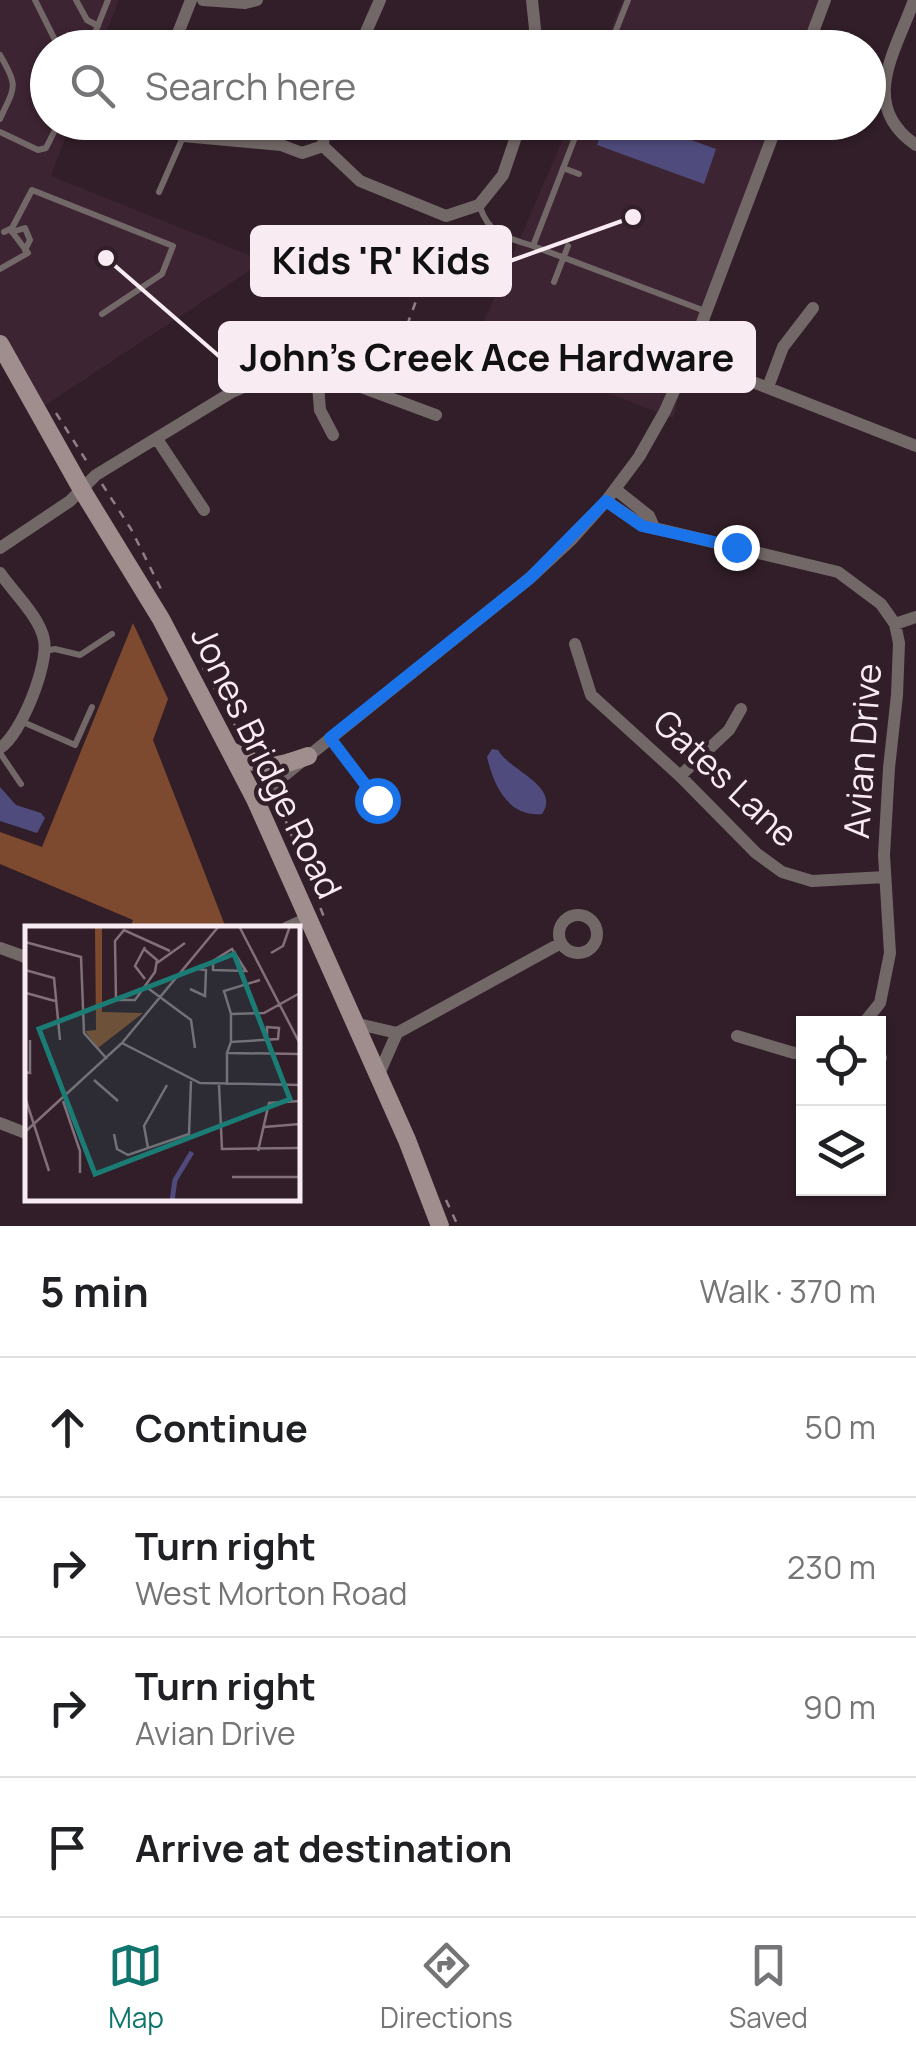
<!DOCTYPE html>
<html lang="en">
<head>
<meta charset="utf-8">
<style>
	:root { --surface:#fff; --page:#f2f2f2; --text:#202124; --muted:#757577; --line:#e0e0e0; --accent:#0f766e }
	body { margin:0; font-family:Manrope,sans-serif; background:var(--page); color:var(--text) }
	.controls { position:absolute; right:30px; bottom:30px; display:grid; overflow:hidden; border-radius:0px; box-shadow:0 2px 8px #0004 }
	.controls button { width:90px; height:90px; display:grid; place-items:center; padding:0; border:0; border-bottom:2px solid var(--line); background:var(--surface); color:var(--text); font:50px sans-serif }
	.stop { position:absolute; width:30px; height:30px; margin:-22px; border:8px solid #1a73e8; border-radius:50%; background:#fff }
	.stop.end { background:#1a73e8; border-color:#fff; box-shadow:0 2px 10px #0008 }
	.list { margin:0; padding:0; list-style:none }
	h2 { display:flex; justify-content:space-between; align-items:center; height:130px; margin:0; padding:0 40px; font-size:42px }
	h2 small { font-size:32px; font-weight:400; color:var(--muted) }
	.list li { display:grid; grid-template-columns:65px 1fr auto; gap:30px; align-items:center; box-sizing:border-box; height:140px; padding:0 40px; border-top:2px solid var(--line) }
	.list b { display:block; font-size:38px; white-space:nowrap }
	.list p { margin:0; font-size:32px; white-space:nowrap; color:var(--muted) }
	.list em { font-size:32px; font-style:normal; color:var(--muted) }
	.icon { flex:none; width:55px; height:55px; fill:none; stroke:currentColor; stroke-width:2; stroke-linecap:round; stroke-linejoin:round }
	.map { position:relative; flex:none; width:916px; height:1226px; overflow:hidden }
	.search { position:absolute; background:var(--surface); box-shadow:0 2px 8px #0004; left:30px; right:30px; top:30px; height:110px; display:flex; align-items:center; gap:25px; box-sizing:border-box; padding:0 35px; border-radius:55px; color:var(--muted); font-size:38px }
	.sheet { height:690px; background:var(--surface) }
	nav { display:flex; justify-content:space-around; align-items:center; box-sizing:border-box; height:140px; border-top:2px solid var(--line); background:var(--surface); font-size:28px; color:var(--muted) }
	nav a { display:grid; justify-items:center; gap:5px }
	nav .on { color:var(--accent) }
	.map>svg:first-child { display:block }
</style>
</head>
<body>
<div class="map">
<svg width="916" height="1226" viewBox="0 0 916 1226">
	<rect width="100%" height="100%" fill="#311e28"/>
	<path fill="#3d2432" d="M0,0H119L100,47L48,48V122L71,123L51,176L264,261L32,414L0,361Z
		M623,0H820L802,47L602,48Z
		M570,123H774L689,362L673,418L475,342Z"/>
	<path fill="#7d4a2f" d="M133,623L168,699L153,740L226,928H130L133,920L0,864V832L42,847Z"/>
	<path fill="#4f4c7d" d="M644,123L716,149L704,184L597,145L605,123Z
		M492,749L498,750C511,772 561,786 542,814C508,817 494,786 487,757Z
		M0,787L16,805L41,813L45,818L37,833L0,821Z"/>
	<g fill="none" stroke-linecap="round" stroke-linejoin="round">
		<path stroke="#8f7e87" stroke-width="2.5" stroke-dasharray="8 8" stroke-linecap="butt" d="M396,355L416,301L409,294V285L401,280L403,271C382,244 413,238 425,222
			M56,413L89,465
			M102,484L131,529L164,595
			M203,668L243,740
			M279,804L326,922
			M446,1200L458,1226"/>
		<path stroke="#736868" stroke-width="6" d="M35,0L59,48
			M76,0L87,20L98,26
			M89,48L108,0
			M609,48L628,0
			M0,55C19,87 15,86 0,119
			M683,122L698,129
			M0,132L38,150L46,148L59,122
			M281,145L288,122
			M563,168L579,174
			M159,192L183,137
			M480,207C490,236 506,237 533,246L581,122
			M11,230L32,190L173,246L162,274L102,314
			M12,232L25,228L30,240L25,250
			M533,246L705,311
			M0,269L28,253L10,229L4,232
			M554,282L568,246
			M45,651L55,649L80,655L112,634
			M23,722L75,745L92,707
			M331,739L377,800
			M0,753L21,784"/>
		<path stroke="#736868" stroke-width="12" d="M203,0L245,3L257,0
			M532,0L537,48
			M914,0C895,53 858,105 916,145
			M180,48L175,41L191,0
			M359,48L380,0
			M807,48L825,0
			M188,122L183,136L281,145L302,153L323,146
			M325,122L323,146L360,181L446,216L479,205L503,175L521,122
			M689,357L916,446
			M317,373L320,410L333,435
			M768,387L783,347L813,308
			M157,439L204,510
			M615,489L649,516L653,525
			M606,501L642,525L838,572L881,604L895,624L899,643L897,695L889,768L884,855L890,953L880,1003L863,1024
			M0,548L70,501L96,475L232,392L274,374L305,372L334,377L436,415
			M0,573C13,592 40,617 44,640C49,664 21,735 0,748
			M895,624L916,617
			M575,644L591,695L680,776L756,853L782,872L812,881L885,877
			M680,776L729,730L741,709
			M255,799L530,578L572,539L606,501L639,457L665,411L689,357L778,122
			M559 934a19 19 0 1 1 38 0a19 19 0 1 1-38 0Z
			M286,928L308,918
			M0,948L28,958
			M354,1023L397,1033L378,1076
			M397,1033L561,943
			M737,1036L794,1053L804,1052
			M878,1055L881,1058
			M0,1123L28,1134"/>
		<path stroke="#a08e8e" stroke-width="18" d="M0,344L82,490L161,619L255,799L407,1140L440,1226
			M230,750C265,770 271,769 308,756"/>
	</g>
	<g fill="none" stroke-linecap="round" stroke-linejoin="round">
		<path stroke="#1a73e8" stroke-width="12" d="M377,800L330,738L530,578L606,501L642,526L736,547"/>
	</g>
	<g text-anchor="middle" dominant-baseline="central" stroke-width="9" stroke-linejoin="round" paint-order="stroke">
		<g font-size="35" fill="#f9ebf2" stroke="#311e28">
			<text transform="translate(862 751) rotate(-86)">Avian Drive</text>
			<text transform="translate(267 762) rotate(64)">Jones Bridge Road</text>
			<text transform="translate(726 778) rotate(43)">Gates Lane</text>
		</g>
	</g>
	<g transform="translate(25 926)">
		<rect width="275" height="275" fill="#311e28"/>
		<path d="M77,0V86L118,87L73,122L60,105L71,104L70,1Z" fill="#7d4a2f"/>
		<path fill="none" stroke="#4f4c7d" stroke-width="5" d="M147,275L150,254L167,226"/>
		<path fill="none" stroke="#817079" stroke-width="2.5" d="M214,0L275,118M0,16L56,31L59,107L82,133M119,23L132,34L130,46L110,74H91L90,15L99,4L145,25M207,23L221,45L188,44V35ZM246,27L258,20L265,0M132,37L160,17M0,44L29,52L35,114M120,53L110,40L120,21M221,58L232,88M120,60L166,94L170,122M165,63L180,70L181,44L173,43M1,67L30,75M206,88L199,65L235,54M242,112V101L254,102L253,113L206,116V88L239,87L275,67M206,116L202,127L275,128M97,117L175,157L275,159M202,127V159M0,146L5,147V114M69,154L93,175M194,159L197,223L275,222M0,171L24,245M38,175L55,225V247M239,201L275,198M0,206L97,117L194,0M89,208L92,223L103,229L164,208L166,155M123,222L119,200L142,159M233,225L244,177L275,175M207,251H275"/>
		<path fill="#1b7c75" fill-opacity="0.15" stroke="#1b7c75" stroke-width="5" d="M209,28L265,173L70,248L14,103Z"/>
		<rect width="275" height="275" fill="none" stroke="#f9ebf2" stroke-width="5"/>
	</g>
	<path fill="none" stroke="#f9ebf2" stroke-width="4" d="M633 217L510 261M106 258L220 357"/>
	<g fill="#f9ebf2" stroke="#311e28" stroke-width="4">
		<circle cx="633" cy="217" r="10"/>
		<circle cx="106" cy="258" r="10"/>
	</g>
	<g fill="#f9ebf2" stroke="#f9ebf2" stroke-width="4">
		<rect x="252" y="227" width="258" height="68" rx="10"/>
		<rect x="220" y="323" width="534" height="68" rx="10"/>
	</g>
	<g font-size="38" text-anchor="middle" font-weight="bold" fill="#111">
		<text x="381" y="274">Kids 'R' Kids</text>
		<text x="487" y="371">John's Creek Ace Hardware</text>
	</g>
</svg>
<div class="controls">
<button><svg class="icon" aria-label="locate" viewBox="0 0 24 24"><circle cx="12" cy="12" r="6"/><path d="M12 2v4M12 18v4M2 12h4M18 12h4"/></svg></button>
<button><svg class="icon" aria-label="layers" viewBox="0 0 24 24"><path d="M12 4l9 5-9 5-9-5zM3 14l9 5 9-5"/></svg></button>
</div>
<div class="stop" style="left:377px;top:800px"></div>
<div class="stop end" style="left:736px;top:547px"></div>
<div class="search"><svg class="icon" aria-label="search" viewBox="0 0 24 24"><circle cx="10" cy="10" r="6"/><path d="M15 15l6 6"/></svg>Search here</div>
</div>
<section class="sheet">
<h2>5 min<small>Walk · 370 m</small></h2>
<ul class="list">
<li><svg class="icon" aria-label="ahead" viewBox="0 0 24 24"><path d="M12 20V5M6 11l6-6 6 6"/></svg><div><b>Continue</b></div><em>50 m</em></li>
<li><svg class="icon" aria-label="right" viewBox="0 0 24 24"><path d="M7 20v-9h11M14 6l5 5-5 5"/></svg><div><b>Turn right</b><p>West Morton Road</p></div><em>230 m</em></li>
<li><svg class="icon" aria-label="right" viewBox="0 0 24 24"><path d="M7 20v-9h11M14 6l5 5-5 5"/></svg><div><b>Turn right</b><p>Avian Drive</p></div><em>90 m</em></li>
<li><svg class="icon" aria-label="arrive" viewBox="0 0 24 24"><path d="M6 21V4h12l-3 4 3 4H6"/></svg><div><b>Arrive at destination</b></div></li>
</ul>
</section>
<nav>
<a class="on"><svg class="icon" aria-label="map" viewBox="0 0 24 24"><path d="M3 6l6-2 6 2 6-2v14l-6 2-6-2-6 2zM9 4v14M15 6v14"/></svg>Map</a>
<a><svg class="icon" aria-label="directions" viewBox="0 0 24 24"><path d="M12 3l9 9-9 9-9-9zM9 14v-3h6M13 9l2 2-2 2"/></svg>Directions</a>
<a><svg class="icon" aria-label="saved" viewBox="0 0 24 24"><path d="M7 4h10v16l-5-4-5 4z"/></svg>Saved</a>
</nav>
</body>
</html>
